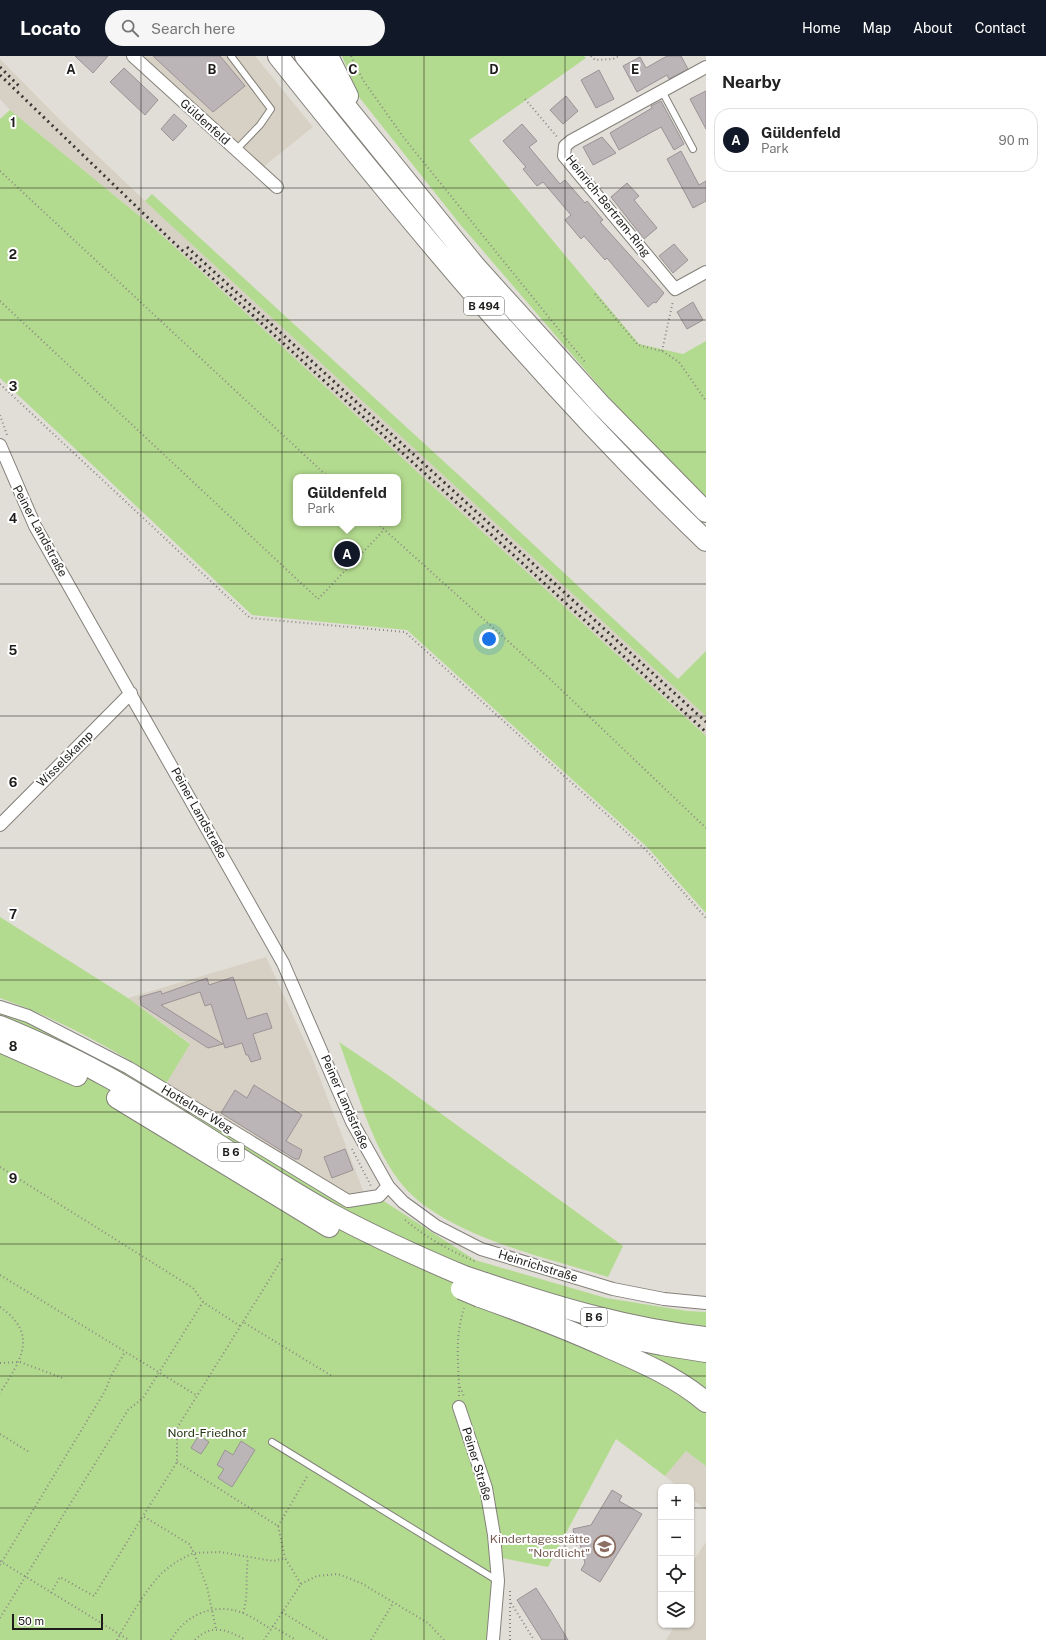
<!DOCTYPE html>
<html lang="en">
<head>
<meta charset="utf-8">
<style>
	:root { --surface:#fff; --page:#f6f6f6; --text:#222; --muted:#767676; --line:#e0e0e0; --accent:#111827 }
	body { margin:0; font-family:"Public Sans",sans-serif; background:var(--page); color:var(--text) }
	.controls { position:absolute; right:12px; bottom:12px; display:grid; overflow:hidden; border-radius:8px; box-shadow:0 1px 3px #0004 }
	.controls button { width:36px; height:36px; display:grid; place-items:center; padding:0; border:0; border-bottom:1px solid var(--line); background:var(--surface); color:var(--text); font:20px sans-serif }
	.scale { position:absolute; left:12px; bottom:10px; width:91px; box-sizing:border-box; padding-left:4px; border:2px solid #1e1d1b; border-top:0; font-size:11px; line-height:14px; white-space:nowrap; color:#1e1d1b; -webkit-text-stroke:3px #fff; paint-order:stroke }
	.you { position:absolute; left:489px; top:583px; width:14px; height:14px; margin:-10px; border:3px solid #fff; border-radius:50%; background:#1a73e8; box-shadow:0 0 0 6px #1a73e833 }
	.badge { display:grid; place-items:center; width:26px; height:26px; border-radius:50%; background:var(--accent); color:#fff; font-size:13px; font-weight:700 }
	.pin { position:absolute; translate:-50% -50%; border:2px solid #fff; box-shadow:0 1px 4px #0006 }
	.popup { position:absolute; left:293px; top:418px; width:108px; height:52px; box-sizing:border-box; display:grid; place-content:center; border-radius:8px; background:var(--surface); filter:drop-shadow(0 1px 3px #0005); font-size:13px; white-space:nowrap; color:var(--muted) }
	.popup b { font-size:15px; color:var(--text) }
	.popup::after { content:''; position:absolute; left:50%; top:100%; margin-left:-8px; border:8px solid transparent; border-top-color:var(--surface) }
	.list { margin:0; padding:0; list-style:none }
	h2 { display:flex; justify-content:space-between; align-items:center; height:52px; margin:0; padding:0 16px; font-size:17px }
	h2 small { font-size:13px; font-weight:400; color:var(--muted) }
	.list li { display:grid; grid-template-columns:26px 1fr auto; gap:12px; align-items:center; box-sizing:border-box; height:64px; margin:0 8px 8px; padding:0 8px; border:1px solid var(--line); border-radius:16px }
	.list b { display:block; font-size:15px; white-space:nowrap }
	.list p { margin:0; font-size:13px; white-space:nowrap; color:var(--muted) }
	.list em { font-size:13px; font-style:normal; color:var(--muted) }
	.icon { flex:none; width:22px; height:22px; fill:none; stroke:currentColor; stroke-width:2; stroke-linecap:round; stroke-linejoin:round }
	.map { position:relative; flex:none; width:706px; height:1584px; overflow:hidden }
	header { display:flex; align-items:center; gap:24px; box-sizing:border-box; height:56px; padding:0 20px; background:var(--accent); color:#fff }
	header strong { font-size:19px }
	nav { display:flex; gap:22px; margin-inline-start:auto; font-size:14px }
	.search { width:280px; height:36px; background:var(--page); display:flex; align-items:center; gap:10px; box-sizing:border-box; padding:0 14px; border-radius:22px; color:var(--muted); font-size:15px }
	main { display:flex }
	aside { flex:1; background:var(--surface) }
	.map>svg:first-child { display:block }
</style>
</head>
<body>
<header>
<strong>Locato</strong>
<div class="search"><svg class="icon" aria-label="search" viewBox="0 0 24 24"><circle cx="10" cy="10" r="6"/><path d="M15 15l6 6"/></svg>Search here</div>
<nav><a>Home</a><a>Map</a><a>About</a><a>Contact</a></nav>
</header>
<main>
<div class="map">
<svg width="706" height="1584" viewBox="0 0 706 1584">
	<rect width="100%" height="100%" fill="#e1ded7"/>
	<path fill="#d7d0c4" d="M140,0H255L313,71L263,111Z
		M0,3L64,68L163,162L706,659V680L440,437L153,171L10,54L0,43Z
		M266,901L311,999L364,1137L351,1140L336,1133L166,1028L190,987L128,942Z
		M686,1395L706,1410V1454L691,1442V1431H678L665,1420Z
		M706,1486V1584H666L675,1569H691V1508Z"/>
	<path fill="#b3db8f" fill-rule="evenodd" d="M342,0H584L586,2L469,84L639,288L683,298L706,285V445L642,380L459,167L359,41Z
		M10,54L153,171L440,437L706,680V857L648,792L407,574L252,559L0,322V63ZM296,421H398V467H296Z
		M152,138L475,434L678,623L706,595V660L163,162L145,145Z
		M0,861L128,942L190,988L166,1028C118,995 55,961 0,942Z
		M0,954L128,1014L348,1149L379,1142L475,1204L606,1242L687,1255L706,1256V1410L686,1395L665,1420L616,1383L548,1511L492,1500L495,1525L490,1584H0Z
		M339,986L388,1019L623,1190L608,1221C545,1201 436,1178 397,1122C370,1085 355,1028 339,986Z"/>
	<path fill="#bcb5b8" stroke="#9a9396" d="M75,0H108L93,17Z
		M153,0H220L245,30L213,56Z
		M667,0H681L688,13L669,23L667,19L637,36L623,10L640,1L646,12Z
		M124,12L158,44L145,59L110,26Z
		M599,14L614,43L596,52L581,24Z
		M706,35V73L690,43Z
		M566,40L578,55L563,68L550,54Z
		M661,45L684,88L674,94L661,71L619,94L610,77L652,52L651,50Z
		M174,58L187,70L173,85L161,73Z
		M522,68L537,85L529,91L560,128L565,124L585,147L587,145L603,164L600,166L664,237L656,247L654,246L648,251L607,202L605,204L584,180L581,183L565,164L571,159L543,126L537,130L523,113L526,111L503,85Z
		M602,81L616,97L593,109L583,91Z
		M681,95L699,129L706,125V145L693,152L667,103Z
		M627,127L639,140L634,144L657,172L644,183L611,141Z
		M674,188L688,204L673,217L659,200Z
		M693,246L703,264L687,273L677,256Z
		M233,921L247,963L267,957L272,972L253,978L261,1003L251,1006L248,999H246L242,987L225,992L211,948L205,950L200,936L161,949L223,988L208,992L141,949L140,941L161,935L162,938L207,922L209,929Z
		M254,1029L302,1059L286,1085L302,1094L299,1103H295L221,1057L235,1034L247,1042Z
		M345,1093L353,1114L332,1122L324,1101Z
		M199,1379L209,1386L201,1398L191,1392Z
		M241,1385L255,1394L232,1431L218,1422L224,1413L217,1409L225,1394L233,1399Z
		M612,1434L622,1440L619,1445L642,1458L600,1526L581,1514L585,1507L580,1488L576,1489L573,1473L591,1469Z
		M536,1532L552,1557L568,1584H542L517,1544Z"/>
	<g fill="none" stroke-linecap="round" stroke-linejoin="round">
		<defs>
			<path id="service" d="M231,0L271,53L260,69L236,94
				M662,35L693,93
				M272,1386L498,1525"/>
			<path id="minor" d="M133,0L277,131
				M706,11L571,85L565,90L564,100L675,233L706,216
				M0,389L35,470L283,907L352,1066L388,1130L403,1146L436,1170L481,1193L613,1233L664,1243L706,1247
				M0,769L131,637
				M0,951L28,960L129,1012L348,1145L379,1140L388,1130
				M459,1351L486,1432L494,1479L498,1525L493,1584"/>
			<path id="trunk" d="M278,0C413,170 550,335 706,485
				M305,0L476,211L600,348L706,456
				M328,0L348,40
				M0,970C39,986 78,1004 115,1025C189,1067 258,1117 332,1158C375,1181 419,1201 464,1220
				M0,986L77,1020
				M117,1042L329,1171
				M485,1227C557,1251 630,1273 706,1281
				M480,1241C522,1256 562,1271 602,1289C639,1305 675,1320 706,1346
				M596,1276L662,1289L706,1296"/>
		</defs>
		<use href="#service" stroke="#84817b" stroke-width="8"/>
		<use href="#minor" stroke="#84817b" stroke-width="14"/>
		<use href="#trunk" stroke="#84817b" stroke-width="22"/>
		<path stroke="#8a8883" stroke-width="2" stroke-dasharray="1 3" stroke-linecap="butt" d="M351,0L363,24L404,82L585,306
			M591,0L595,4L613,3L619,0
			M525,43L558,82
			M0,115L328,421
			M595,238L638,289L662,295L679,306L706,345
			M0,245L318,543L384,474
			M662,295L673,245
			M0,328L250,562L405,576L646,794L706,862
			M0,359L7,379
			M377,467L550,623L706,772
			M352,1093L371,1130
			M0,1111L193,1232L203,1246L240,1270
			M405,1164C427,1182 450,1195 477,1206
			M282,1203L243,1266L332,1320
			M0,1219L196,1339
			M0,1251C40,1279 20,1305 0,1337
			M243,1266L177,1372V1406L143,1460L189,1488L194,1497L220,1496L273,1505L285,1502L301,1528L264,1584
			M0,1307L20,1306L65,1323
			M460,1331L464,1340
			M459,1340C459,1306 454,1285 464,1252
			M0,1378L29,1396
			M177,1406L278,1470L285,1502
			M278,1470L308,1419
			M0,1505L129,1584
			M0,1509L105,1335L112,1318L125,1296
			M301,1528L317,1520L338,1518L361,1527L428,1567L444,1584
			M51,1537L60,1521L94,1540L143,1460
			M511,1547L534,1584
			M282,1556L327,1584
			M243,1557C249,1539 245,1521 248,1502
			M0,1562L128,1354L143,1342L203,1246
			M272,1570L296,1584
			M117,1584C128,1564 146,1533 162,1517C172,1508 182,1502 194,1497L207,1531L216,1573
			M171,1584C186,1558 214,1546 243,1557C253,1561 262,1568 271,1573
			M195,1584C212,1567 227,1574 246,1584
			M371,1584L393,1547
			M510,1584V1534"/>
		<use href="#service" stroke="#fff" stroke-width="6"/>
		<use href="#minor" stroke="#fff" stroke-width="12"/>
		<use href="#trunk" stroke="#fff" stroke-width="20"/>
		<path stroke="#383734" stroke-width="3" stroke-dasharray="2 4" stroke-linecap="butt" d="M0,11L19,30
			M0,19L171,184L706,676
			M187,191L706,666"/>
		<defs>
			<path id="trunk-bridge" d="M464,1220L485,1227
				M461,1233L480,1241"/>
		</defs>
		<use href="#trunk-bridge" stroke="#84817b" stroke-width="22" stroke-linecap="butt"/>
		<use href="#trunk-bridge" stroke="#fff" stroke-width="20"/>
	</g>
	<path fill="none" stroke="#1e1d1b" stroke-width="1" stroke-opacity="0.55" d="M141,0V1584M282,0V1584M424,0V1584M565,0V1584M0,132H706M0,264H706M0,396H706M0,528H706M0,660H706M0,792H706M0,924H706M0,1056H706M0,1188H706M0,1320H706M0,1452H661M691,1452H706"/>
	<defs>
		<symbol id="school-ring" viewBox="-11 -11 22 22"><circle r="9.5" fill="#fff" stroke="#8d6e63" stroke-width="1.5"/><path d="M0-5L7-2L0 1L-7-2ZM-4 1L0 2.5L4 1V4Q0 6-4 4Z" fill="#8d6e63"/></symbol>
	</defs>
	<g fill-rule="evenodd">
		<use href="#school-ring" x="592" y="1478" width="25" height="25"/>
	</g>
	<g text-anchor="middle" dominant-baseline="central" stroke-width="4" stroke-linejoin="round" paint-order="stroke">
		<g fill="#fff" stroke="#62615f" stroke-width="1">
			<rect x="464" y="241" width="40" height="18" rx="3"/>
			<rect x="218" y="1087" width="26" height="18" rx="3"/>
			<rect x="581" y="1252" width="26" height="18" rx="3"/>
		</g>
		<g font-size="11" font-weight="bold" fill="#1e1d1b">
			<text x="484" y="250">B 494</text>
			<text x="231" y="1096">B 6</text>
			<text x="594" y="1261">B 6</text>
		</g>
		<g font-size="12" fill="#1e1d1b" stroke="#fff">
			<text transform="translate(205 66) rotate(42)">Güldenfeld</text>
			<text transform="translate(608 150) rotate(51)">Heinrich-Bertram-Ring</text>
			<text transform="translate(40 475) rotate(62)">Peiner Landstraße</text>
			<text transform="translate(65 703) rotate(-45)">Wisselskamp</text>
			<text transform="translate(199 757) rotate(61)">Peiner Landstraße</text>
			<text transform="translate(345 1046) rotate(66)">Peiner Landstraße</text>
			<text transform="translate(197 1053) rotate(31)">Hottelner Weg</text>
			<text transform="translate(538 1210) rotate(17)">Heinrichstraße</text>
			<text transform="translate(477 1408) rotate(73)">Peiner Straße</text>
		</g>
		<g font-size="12" fill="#263813" stroke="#fff">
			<text x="207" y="1377">Nord-Friedhof</text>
		</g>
		<g font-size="12" fill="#785e54" stroke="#fff" text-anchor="end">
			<text x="590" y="1483">Kindertagesstätte<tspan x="590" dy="14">"Nordlicht"</tspan></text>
		</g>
	</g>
	<g font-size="13" text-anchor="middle" font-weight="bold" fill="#1e1d1b" stroke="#fff" stroke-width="4" stroke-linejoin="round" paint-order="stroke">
		<text x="71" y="18">A</text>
		<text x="212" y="18">B</text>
		<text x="353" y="18">C</text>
		<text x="494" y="18">D</text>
		<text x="635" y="18">E</text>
		<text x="13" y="71">1</text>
		<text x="13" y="203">2</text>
		<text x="13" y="335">3</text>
		<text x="13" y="467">4</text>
		<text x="13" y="599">5</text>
		<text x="13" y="731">6</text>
		<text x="13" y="863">7</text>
		<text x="13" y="995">8</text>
		<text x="13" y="1127">9</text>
	</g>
</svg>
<div class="controls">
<button>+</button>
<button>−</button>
<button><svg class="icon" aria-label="locate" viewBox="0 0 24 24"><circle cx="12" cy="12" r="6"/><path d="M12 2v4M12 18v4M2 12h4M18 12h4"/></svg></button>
<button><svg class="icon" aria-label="layers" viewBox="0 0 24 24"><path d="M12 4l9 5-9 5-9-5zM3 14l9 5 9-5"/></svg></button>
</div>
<div class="scale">50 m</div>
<div class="you"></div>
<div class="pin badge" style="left:347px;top:498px">A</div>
<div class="popup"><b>Güldenfeld</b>Park</div>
</div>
<aside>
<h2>Nearby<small></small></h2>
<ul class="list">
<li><span class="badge">A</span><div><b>Güldenfeld</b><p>Park</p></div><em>90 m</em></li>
</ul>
</aside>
</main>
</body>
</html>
